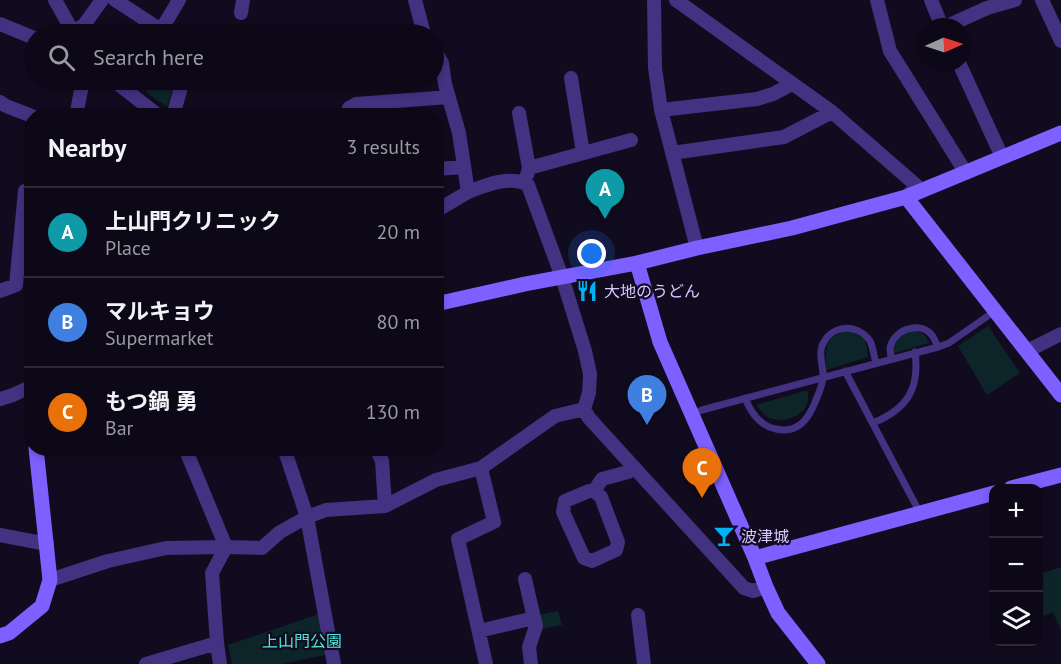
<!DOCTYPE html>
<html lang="en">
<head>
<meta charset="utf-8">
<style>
	:root { --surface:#0d0817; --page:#1b1624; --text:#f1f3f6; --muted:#9a9aa1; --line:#2d2936; --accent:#0b8043 }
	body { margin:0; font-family:"PT Sans","Noto Sans JP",sans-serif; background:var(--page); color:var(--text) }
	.controls { position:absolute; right:18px; bottom:18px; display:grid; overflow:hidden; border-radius:12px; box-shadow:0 3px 9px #0003 }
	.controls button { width:54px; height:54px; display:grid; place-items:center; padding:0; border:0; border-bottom:2px solid var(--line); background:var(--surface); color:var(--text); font:30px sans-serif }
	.compass { position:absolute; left:917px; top:18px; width:54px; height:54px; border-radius:50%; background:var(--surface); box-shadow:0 3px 9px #0003; rotate:87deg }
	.you { position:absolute; left:592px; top:254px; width:21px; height:21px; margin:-15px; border:4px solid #fff; border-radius:50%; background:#1a73e8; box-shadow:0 0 0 9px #1a73e833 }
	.badge { display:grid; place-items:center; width:39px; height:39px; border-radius:50%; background:var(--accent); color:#fff; font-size:20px; font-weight:700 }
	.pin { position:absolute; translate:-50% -50px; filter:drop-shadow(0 2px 3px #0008) }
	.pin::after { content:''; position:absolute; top:32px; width:21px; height:18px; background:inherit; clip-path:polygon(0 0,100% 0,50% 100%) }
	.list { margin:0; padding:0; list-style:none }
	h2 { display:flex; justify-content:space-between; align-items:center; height:78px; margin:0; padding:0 24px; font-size:26px }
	h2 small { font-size:20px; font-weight:400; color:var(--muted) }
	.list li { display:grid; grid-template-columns:39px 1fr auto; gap:18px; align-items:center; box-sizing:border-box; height:90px; padding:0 24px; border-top:2px solid var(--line) }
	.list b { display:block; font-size:22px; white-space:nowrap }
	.list p { margin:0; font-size:20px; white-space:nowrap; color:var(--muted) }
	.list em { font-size:20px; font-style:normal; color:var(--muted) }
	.icon { flex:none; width:33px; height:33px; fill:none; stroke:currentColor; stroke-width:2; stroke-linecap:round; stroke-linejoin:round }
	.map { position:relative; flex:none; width:1061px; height:664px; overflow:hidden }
	.search { position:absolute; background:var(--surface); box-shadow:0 3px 9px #0003; left:24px; top:24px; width:420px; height:66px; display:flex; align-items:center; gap:15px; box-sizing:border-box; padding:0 21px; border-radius:33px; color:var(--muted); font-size:22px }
	.panel { position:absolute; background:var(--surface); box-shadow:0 3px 9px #0003; left:24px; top:108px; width:420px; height:348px; border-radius:24px }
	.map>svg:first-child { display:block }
</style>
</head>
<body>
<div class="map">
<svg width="1061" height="664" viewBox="0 0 1061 664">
	<rect width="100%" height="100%" fill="#110b1f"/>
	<path fill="#0d2529" d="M151,80H175L167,107L146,92Z
		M988,326L1020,373L987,395L958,346Z
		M914,328L926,336L929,343L891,354C895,341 902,334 914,328Z
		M851,331C866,336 867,343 868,357L826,370C825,346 825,335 851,331Z
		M807,390C808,394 809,400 807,404C802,418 782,423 769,418C764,416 760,409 756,405Z
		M1061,567V630L1053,612L1038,618L1039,574Z
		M558,611L562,625L530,631L528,617Z
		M319,614L325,655L283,664H232L228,645Z"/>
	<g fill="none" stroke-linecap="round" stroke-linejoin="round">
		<path stroke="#423281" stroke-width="7" d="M891,358C891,355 890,352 890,349C892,331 918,320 931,334C934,337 936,343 938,347
			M845,371L920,513
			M745,398C751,413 760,426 776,429C799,434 809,418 816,400C819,393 822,385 823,378C824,367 818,356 822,346C830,325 857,322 870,341C873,347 874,356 876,363
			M691,414L702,410L938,347L949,343L995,311
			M873,423C907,409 920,389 915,352"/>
		<path stroke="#423281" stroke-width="14" d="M55,0L73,32V34
			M115,0L161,30L179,0
			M415,0L424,34
			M654,0L655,68L661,110L697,248
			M676,0L832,112L917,186L906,197
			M877,0L890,51L966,173
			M931,0L942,27
			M1042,0L1061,41
			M241,13L243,0
			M0,24L34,38
			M945,27L987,8L1015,0
			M73,32L84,25L102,0
			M434,50L442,63L445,84L459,133L468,192C486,185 510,175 528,185L562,277L585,351L590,374L589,393L584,409
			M959,63L1002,157
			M571,78L583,153
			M113,80L159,116
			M0,102L6,106L32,116
			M661,110L757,99L773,94L792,84
			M519,113L529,168L527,175
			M76,116L83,80
			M173,116L183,80
			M351,116L349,108L356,104L449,97
			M672,153L784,137L832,112
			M529,168L631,140
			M436,169L464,167
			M436,211L468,192
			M0,291L16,285L25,191L32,189
			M1027,351L1061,334
			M0,399L13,395L32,386
			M584,409L589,418L744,588L753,591L766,587
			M185,448L226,547L262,548L280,532L307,517L334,664
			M284,448L307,517L326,510L385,506
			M376,448L382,461L385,506L436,480L481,468L494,522L458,539L486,664
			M481,468L555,416L584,409
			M594,491H589L565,501L563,512L584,558L592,561L616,550L618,542L601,497L594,491L602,479L628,472L634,467
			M0,535L47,544
			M525,579L534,618
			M50,580L108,561L166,548L226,547L212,573L217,643L220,664
			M638,615L644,664
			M479,631L534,618L536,626L529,647L531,664
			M146,664L217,643"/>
		<path stroke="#7e5fff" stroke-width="15" d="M906,197L1061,395
			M637,263L660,342L755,558L766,587L778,613L818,664
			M436,304L525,284L637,263L697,248L792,228L906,197L1061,133
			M32,398V407
			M1011,488L1061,475
			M755,558L994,493
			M0,636L9,633L42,606L50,580L36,448"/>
	</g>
	<defs>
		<symbol id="restaurant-bare" viewBox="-9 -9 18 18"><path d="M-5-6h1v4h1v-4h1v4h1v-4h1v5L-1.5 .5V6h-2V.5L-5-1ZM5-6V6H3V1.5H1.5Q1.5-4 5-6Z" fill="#00b2f3" stroke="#110b1f" stroke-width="2.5" paint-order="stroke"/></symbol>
		<symbol id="bar-bare" viewBox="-9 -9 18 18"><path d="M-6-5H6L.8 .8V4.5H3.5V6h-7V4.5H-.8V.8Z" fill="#00b2f3" stroke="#110b1f" stroke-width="2.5" paint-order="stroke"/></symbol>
	</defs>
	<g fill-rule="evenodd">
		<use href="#restaurant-bare" x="572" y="276" width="30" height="30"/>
		<use href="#bar-bare" x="709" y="521" width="30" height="30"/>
	</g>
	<g text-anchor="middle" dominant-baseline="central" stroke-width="4.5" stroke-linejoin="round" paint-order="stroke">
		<g font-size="16" fill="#d8c8ff" stroke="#110b1f" text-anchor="start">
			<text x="604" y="291">大地のうどん</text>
			<text x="741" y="536">波津城</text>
		</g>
		<g font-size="16" fill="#4ce7da" stroke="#110b1f">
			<text x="302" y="641">上山門公園</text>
		</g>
	</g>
</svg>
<div class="controls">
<button>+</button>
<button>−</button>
<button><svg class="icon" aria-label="layers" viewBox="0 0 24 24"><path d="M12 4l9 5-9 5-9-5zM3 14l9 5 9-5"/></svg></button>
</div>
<svg class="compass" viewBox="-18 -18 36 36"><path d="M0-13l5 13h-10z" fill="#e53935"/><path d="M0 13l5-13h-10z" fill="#9a9aa1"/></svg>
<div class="you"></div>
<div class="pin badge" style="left:605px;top:219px;background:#0f9aa8">A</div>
<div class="pin badge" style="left:647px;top:425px;background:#3f7fe0">B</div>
<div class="pin badge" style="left:702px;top:498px;background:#e8710a">C</div>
<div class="search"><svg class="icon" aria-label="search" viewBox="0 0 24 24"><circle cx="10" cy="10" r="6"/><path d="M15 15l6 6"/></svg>Search here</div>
<section class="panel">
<h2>Nearby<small>3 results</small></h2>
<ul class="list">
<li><span class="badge" style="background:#0f9aa8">A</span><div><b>上山門クリニック</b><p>Place</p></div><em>20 m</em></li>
<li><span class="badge" style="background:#3f7fe0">B</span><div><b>マルキョウ</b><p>Supermarket</p></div><em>80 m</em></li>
<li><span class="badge" style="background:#e8710a">C</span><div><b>もつ鍋 勇</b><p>Bar</p></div><em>130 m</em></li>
</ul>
</section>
</div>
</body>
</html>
